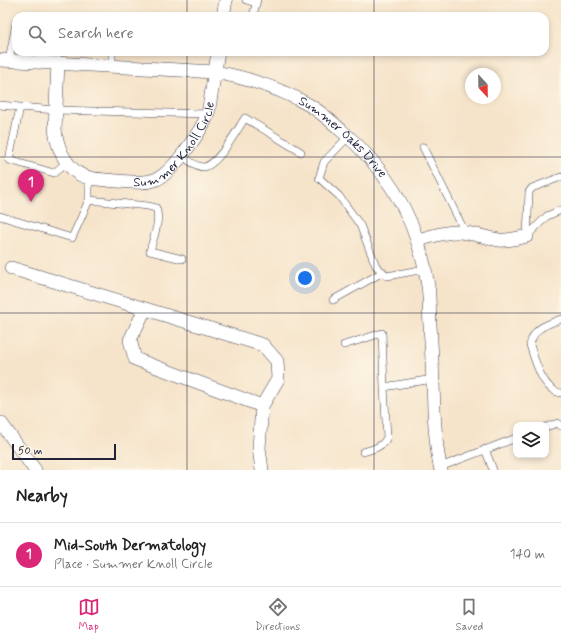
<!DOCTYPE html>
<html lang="en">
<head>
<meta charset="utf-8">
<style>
	:root { --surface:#fff; --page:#f2f2f2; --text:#222; --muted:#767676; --line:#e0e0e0; --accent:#db2777 }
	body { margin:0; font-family:Mynerve,sans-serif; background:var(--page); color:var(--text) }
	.controls { position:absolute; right:12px; bottom:12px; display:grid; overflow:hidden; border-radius:8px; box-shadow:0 2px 6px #0003 }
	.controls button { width:36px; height:36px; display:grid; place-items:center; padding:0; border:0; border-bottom:1px solid var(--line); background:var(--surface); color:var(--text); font:20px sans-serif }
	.compass { position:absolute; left:465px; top:68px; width:36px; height:36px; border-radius:50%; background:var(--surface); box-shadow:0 2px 6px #0003; rotate:158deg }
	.scale { position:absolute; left:12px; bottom:10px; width:104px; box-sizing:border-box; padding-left:4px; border:2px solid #22223b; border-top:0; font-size:11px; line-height:14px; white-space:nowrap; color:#22223b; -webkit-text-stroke:3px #fcf5e5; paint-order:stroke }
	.you { position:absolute; left:305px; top:278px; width:14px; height:14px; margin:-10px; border:3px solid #fff; border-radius:50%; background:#1a73e8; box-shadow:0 0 0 6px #1a73e833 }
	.badge { display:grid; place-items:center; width:26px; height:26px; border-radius:50%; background:var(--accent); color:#fff; font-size:13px; font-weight:700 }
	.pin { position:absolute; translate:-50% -33px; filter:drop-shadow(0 1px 2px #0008) }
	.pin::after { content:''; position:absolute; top:21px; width:14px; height:12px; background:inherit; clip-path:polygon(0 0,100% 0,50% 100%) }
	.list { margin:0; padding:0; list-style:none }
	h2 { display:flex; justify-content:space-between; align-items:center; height:52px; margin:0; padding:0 16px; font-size:17px }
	h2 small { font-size:13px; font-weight:400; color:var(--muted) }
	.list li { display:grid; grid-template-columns:26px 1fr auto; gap:12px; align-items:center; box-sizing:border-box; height:64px; padding:0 16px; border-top:1px solid var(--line) }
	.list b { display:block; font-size:15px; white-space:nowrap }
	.list p { margin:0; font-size:13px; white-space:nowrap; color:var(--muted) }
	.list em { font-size:13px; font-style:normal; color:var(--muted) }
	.icon { flex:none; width:22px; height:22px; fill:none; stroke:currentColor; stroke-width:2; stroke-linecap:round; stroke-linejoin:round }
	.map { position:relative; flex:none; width:561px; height:470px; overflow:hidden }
	.search { position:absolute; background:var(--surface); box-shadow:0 2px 6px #0003; left:12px; right:12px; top:12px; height:44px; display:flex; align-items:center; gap:10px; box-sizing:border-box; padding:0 14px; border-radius:12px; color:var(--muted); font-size:15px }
	.sheet { height:116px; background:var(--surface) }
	nav { display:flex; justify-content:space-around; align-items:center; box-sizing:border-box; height:56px; border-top:1px solid var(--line); background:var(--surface); font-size:11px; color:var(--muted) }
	nav a { display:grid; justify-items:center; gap:2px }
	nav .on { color:var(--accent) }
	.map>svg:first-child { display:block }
</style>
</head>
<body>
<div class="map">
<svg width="561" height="470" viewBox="0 0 561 470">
	<rect width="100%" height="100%" fill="#fcf5e5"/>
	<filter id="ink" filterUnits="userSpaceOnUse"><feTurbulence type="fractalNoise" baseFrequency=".025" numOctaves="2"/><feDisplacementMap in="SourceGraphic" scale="8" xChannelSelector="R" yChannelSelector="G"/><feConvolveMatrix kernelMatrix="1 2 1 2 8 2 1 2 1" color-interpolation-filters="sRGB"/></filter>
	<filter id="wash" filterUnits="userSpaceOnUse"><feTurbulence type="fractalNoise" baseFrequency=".012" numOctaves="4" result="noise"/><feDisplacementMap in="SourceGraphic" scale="16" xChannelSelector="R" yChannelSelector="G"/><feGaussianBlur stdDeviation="0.9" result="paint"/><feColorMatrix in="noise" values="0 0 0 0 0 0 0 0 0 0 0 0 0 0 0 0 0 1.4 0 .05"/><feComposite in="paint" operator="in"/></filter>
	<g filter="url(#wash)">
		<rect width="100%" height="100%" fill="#f6e4ca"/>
	</g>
	<g filter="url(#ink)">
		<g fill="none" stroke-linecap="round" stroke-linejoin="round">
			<defs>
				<path id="service" d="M246,0L256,3
					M253,16L257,0
					M112,52V66
					M9,61L16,23
					M0,105L20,107
					M349,136L324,162L319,178L339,196L360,225L376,266L387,276L425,269
					M423,147L465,232
					M181,155C187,159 195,167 203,167C217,167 237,130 245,118L301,152
					M67,162L54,173L9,160L20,107L55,110L208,114
					M89,178V200L148,206L156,208C161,221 153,238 150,251L182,259
					M0,216L72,238L89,200
					M527,236L529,192L532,188L561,177
					M527,236L547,216L561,210
					M333,300L383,272
					M561,319C546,325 534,327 530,345C535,361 543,391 561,393
					M344,345L382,333L384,387
					M546,427L558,423L561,426
					M485,449L493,470
					M363,452C373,449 383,447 387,437L384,387L433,379
					M440,467L516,438"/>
				<g id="minor">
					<path d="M223,16L226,0"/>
					<path id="s1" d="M0,60L215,72C247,78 280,88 309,105C321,112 332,122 342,131C390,172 419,223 428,286C430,299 429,312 430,325C432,354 433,382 434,410C435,430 436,450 441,470"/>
					<path id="s2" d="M58,63L55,129C57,149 68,174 90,178C99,180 109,180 118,181C131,182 145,184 157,179C174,171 201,131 208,114L218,52"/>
					<path d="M417,240C430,237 443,232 457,232C471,232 485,238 499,240C508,241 518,238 527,236"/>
					<path d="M11,268L263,345L277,361L278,379L262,406L259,448L262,470"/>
					<path d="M145,309L130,340L135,359L262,406"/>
					<path d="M1,423L35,470"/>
				</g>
			</defs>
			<use href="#service" stroke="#423f50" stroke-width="8"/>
			<use href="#minor" stroke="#423f50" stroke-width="14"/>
			<use href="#service" stroke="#fff" stroke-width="7"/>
			<use href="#minor" stroke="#fff" stroke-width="13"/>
		</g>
	</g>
	<path fill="none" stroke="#22223b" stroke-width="1" stroke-opacity="0.55" d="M187,0V16M374,0V16M187,52V470M374,52V470M0,157H561M0,313H561"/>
	<g text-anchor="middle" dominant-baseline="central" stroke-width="3" stroke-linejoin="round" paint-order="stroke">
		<g font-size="13" fill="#22223b" stroke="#fcf5e5">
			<text stroke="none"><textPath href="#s2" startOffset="234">Summer Knoll Circle</textPath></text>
			<text stroke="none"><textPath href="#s1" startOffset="362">Summer Oaks Drive</textPath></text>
		</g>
	</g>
</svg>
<div class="controls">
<button><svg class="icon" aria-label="layers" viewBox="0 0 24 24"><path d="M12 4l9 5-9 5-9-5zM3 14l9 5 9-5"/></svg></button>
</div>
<svg class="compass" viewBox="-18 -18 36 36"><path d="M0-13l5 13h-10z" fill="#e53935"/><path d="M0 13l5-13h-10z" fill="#767676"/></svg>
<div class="scale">50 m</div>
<div class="you"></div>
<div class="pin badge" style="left:31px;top:202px">1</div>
<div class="search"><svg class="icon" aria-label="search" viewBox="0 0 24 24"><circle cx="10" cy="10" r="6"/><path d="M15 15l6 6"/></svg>Search here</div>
</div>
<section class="sheet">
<h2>Nearby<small></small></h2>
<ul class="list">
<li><span class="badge">1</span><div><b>Mid-South Dermatology</b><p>Place · Summer Knoll Circle</p></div><em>140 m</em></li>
</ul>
</section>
<nav>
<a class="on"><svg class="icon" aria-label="map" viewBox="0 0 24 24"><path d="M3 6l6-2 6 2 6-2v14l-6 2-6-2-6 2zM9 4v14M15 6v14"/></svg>Map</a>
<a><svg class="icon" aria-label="directions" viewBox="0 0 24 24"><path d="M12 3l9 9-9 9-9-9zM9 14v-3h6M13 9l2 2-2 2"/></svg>Directions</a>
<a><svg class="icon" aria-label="saved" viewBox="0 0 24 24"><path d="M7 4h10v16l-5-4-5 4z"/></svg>Saved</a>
</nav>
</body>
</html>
